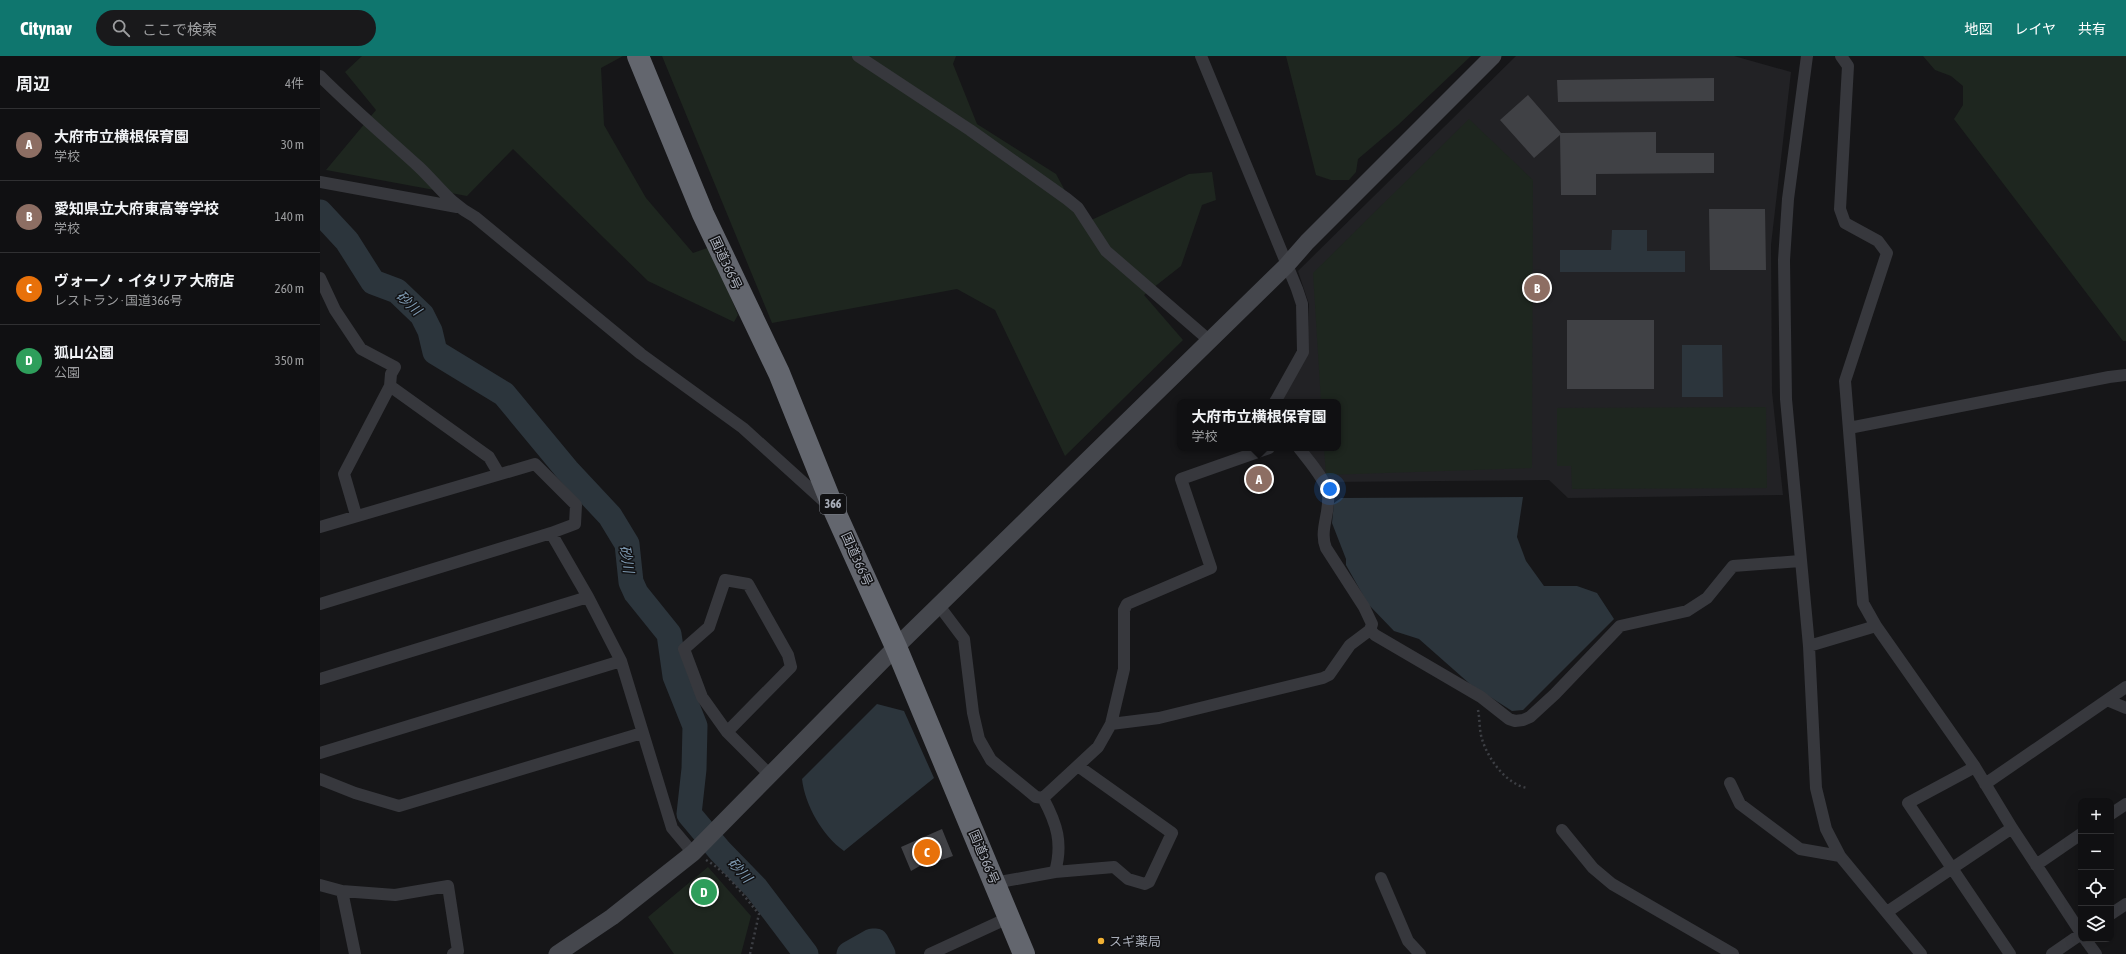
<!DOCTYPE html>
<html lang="ja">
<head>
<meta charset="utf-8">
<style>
	:root { --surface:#101012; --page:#19191b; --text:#f1f3f6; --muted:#9c9d9f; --line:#303032; --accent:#0f766e }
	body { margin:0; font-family:"Asap Condensed","Noto Sans JP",sans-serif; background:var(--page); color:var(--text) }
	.controls { position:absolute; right:12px; bottom:12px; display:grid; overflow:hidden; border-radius:8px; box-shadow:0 4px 16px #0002 }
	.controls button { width:36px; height:36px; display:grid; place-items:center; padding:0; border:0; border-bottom:1px solid var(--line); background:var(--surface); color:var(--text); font:20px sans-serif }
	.you { position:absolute; left:1010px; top:433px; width:14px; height:14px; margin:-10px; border:3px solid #fff; border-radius:50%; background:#1a73e8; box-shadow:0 0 0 6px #1a73e833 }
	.badge { display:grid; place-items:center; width:26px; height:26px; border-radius:50%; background:var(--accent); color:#fff; font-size:13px; font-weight:700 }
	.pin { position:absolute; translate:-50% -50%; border:2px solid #fff; box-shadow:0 1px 4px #0006 }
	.popup { position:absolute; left:857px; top:343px; width:164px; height:52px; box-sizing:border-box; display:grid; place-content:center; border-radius:8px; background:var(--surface); filter:drop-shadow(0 1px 3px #0005); font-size:13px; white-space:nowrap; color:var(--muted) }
	.popup b { font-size:15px; color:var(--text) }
	.popup::after { content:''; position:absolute; left:50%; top:100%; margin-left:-8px; border:8px solid transparent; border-top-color:var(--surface) }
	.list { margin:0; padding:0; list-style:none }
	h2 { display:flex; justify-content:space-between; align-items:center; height:52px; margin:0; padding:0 16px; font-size:17px }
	h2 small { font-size:13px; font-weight:400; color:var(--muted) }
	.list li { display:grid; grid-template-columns:26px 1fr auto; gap:12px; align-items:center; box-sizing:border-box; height:72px; padding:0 16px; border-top:1px solid var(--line) }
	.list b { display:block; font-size:15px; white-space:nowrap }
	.list p { margin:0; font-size:13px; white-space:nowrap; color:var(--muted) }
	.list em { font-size:13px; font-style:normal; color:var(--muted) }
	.icon { flex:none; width:22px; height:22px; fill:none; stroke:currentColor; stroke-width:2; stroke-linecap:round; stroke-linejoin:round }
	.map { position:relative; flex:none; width:1806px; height:898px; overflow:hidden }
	header { display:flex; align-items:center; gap:24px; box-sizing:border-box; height:56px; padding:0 20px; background:var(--accent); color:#fff }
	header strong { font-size:19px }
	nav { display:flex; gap:22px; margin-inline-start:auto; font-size:14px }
	.search { width:280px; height:36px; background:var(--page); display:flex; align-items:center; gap:10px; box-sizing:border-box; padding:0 14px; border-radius:22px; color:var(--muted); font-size:15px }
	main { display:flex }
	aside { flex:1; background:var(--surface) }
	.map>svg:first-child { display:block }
</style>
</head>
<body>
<header>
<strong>Citynav</strong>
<div class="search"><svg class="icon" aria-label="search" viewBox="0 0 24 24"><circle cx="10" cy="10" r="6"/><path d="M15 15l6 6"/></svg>ここで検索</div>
<nav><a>地図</a><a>レイヤ</a><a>共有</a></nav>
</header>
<main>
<aside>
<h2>周辺<small>4件</small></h2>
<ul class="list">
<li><span class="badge" style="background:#8d6e63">A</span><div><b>大府市立横根保育園</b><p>学校</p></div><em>30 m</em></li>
<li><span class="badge" style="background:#8d6e63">B</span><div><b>愛知県立大府東高等学校</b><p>学校</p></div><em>140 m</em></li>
<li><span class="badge" style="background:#e8710a">C</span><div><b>ヴォーノ・イタリア 大府店</b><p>レストラン · 国道366号</p></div><em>260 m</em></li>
<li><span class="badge" style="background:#2e9e5b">D</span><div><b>狐山公園</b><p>公園</p></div><em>350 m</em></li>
</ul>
</aside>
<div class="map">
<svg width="1806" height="898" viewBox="0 0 1806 898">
	<rect width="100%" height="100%" fill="#161618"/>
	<path fill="#222225" d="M1196,0H1414L1471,16L1451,189L1452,336L1463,439L1248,442L1229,424L1008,426L984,392H1018V346H964L963,339L987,298L989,248L978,215Z"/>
	<path fill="#1e261f" d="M42,0H303L281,12L284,69L326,142L373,197L390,191L418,259L414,266L328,225L193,93L147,140L6,114L56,54L25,16Z
		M342,0H636L633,8L657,68L736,118L763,168L869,118L892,116L896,144L882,149L861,210L824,239L863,284L745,400L675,254L637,233L452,267Z
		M966,0H1151L1078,69L1038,103L1036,116L1029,124H1011L996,119Z
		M1603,0H1806V285H1803L1634,63L1643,49V30L1631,20L1615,14Z
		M1149,63L1213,124L1212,412L1006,419L1004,392H1018V346H1001L993,217Z
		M1446,351L1447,432L1252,433L1251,410H1237V352Z
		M388,811L431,860L421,898H354L328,861Z"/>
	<path fill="#2c353c" d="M1292,174H1327V195H1365V216H1240V194H1291Z
		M1362,289H1402L1403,341H1362Z
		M1203,441L1197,481L1206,505L1224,530H1257L1277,537L1294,563L1203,654L1192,655L1150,628L1099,583L1074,575L1048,548L1026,509V503L1012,467L1014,447L1021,442Z
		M557,648L584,655L614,722L524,795C502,779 485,749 482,723Z"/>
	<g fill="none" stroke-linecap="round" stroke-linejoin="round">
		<path stroke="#2c353c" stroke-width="25" d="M0,156L27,185L53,226L77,235L102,259L110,275L115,296L184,338L247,414L290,460L307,488L311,526L316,537L349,578L355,620L375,670L374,713L369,758L400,795L436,832L486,898
			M529,898L552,885H556L563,898"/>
	</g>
	<path fill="#404145" d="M1394,22V45L1238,46L1237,24Z
		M1208,39L1241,77L1336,76V97H1394V117L1276,118V139H1241L1240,79L1214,102L1180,64Z
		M1389,153H1445L1446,214H1390Z
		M1247,264H1334V333H1247Z
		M622,773L633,800L607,809L605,807L591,815L581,791Z"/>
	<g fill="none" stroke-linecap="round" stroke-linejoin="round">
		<path stroke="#3d3f44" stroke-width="2.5" stroke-dasharray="2 3" stroke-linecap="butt" d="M1158,654C1160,663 1159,674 1162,683C1168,703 1186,728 1207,732
			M386,804C407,816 423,839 439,858L430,898"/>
		<path stroke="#37383d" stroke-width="12" d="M538,0L650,74L747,143L758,152L786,195L890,285
			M881,0L977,233L982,248L983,296L955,346
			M1487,0L1468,143L1464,204L1466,343L1489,590L1496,732L1506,773L1520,800L1601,898
			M1521,0L1528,10L1520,153L1525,167L1558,185L1567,197L1525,325L1543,547L1556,570L1655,711L1692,772L1761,877
			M0,20C32,52 66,81 99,111C119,130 129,147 155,161L321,298L423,372L507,448
			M0,126L137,151
			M0,222L15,254L41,293L75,311L71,318L70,330L24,418L36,459
			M70,330L169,401L179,418
			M1529,372L1789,321L1806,319
			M0,471L215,408L256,449L255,468L231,477L0,548
			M231,477L268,541L301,605L352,772L373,797
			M405,524L428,528L468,599L471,611L407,676L382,641L364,593L389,571Z
			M620,551L644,583L653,657L659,683L671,704L716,741L723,742L778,691L791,668L839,662L1003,622L1009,619L1030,589L1050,574L1052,568L1044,551L1006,492C999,475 1010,457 1008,439C1008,426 987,403 979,392
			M1050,574L1055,579L1161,641L1189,663L1195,665L1203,664L1210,661L1235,638L1300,570L1367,555L1387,542L1413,510L1480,505
			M1489,590L1556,570
			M0,623L268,541
			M1787,644L1806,652
			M791,668L804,613V554L807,548L891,512L861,423L949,392
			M407,676L450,719
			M0,697L301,605
			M1655,711L1588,747L1690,898
			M0,723L35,737L79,750L322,677
			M1410,727L1420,748L1480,793L1520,800
			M1665,728L1806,631
			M1791,758L1806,748
			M1242,774L1273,812L1292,828L1413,898
			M1716,809L1761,778
			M735,816L794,811L808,823L825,828L829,826L852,777L758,710
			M1061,822L1088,885L1100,898
			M674,827L735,816C743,787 737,768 723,742
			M0,829L22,835L75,839L128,830L138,895L133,898
			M22,835L35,898
			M1567,856L1692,772
			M1791,858L1806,848
			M1765,883L1776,898
			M610,898L688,862
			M1732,898L1761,878"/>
		<path stroke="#45474d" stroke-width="17" d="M237,898L292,861L373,797L576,591L966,210L987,186L1173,0"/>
		<path stroke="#63666e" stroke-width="22" d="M318,0L383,158L459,317L515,456L576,591L704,898"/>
	</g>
	<circle fill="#f2b134" stroke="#111113" stroke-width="1.5" cx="781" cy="885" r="4"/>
	<g text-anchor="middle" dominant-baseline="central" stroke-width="3" stroke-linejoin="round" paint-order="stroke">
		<rect fill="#111113" stroke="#7b7e86" stroke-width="1" x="500" y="438" width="26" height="20" rx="3"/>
		<g font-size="12" font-weight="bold" fill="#a8adb8">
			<text x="513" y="448">366</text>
		</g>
		<g font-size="13" fill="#a8adb8" stroke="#111113">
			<text transform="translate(406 207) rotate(65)">国道366号</text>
			<text transform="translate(537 503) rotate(66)">国道366号</text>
			<text transform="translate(664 801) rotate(67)">国道366号</text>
		</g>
		<g font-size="13" fill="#a8adb8" stroke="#111113" text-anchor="start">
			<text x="789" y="885">スギ薬局</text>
		</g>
		<g font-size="14" font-style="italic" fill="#7f9bb3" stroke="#111113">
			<text transform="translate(89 247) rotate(43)">砂川</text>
			<text transform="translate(307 503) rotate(81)">砂川</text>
			<text transform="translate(420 814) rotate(48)">砂川</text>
		</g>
	</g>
</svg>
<div class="controls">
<button>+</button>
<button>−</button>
<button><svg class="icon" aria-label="locate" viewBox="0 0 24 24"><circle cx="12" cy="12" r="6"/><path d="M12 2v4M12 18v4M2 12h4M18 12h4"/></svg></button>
<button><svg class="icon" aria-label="layers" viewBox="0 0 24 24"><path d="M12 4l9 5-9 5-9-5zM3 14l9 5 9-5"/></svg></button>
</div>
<div class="you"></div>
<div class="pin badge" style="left:939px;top:423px;background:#8d6e63">A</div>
<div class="popup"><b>大府市立横根保育園</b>学校</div>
<div class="pin badge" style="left:1217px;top:232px;background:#8d6e63">B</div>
<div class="pin badge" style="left:607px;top:796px;background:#e8710a">C</div>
<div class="pin badge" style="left:384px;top:836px;background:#2e9e5b">D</div>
</div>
</main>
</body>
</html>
